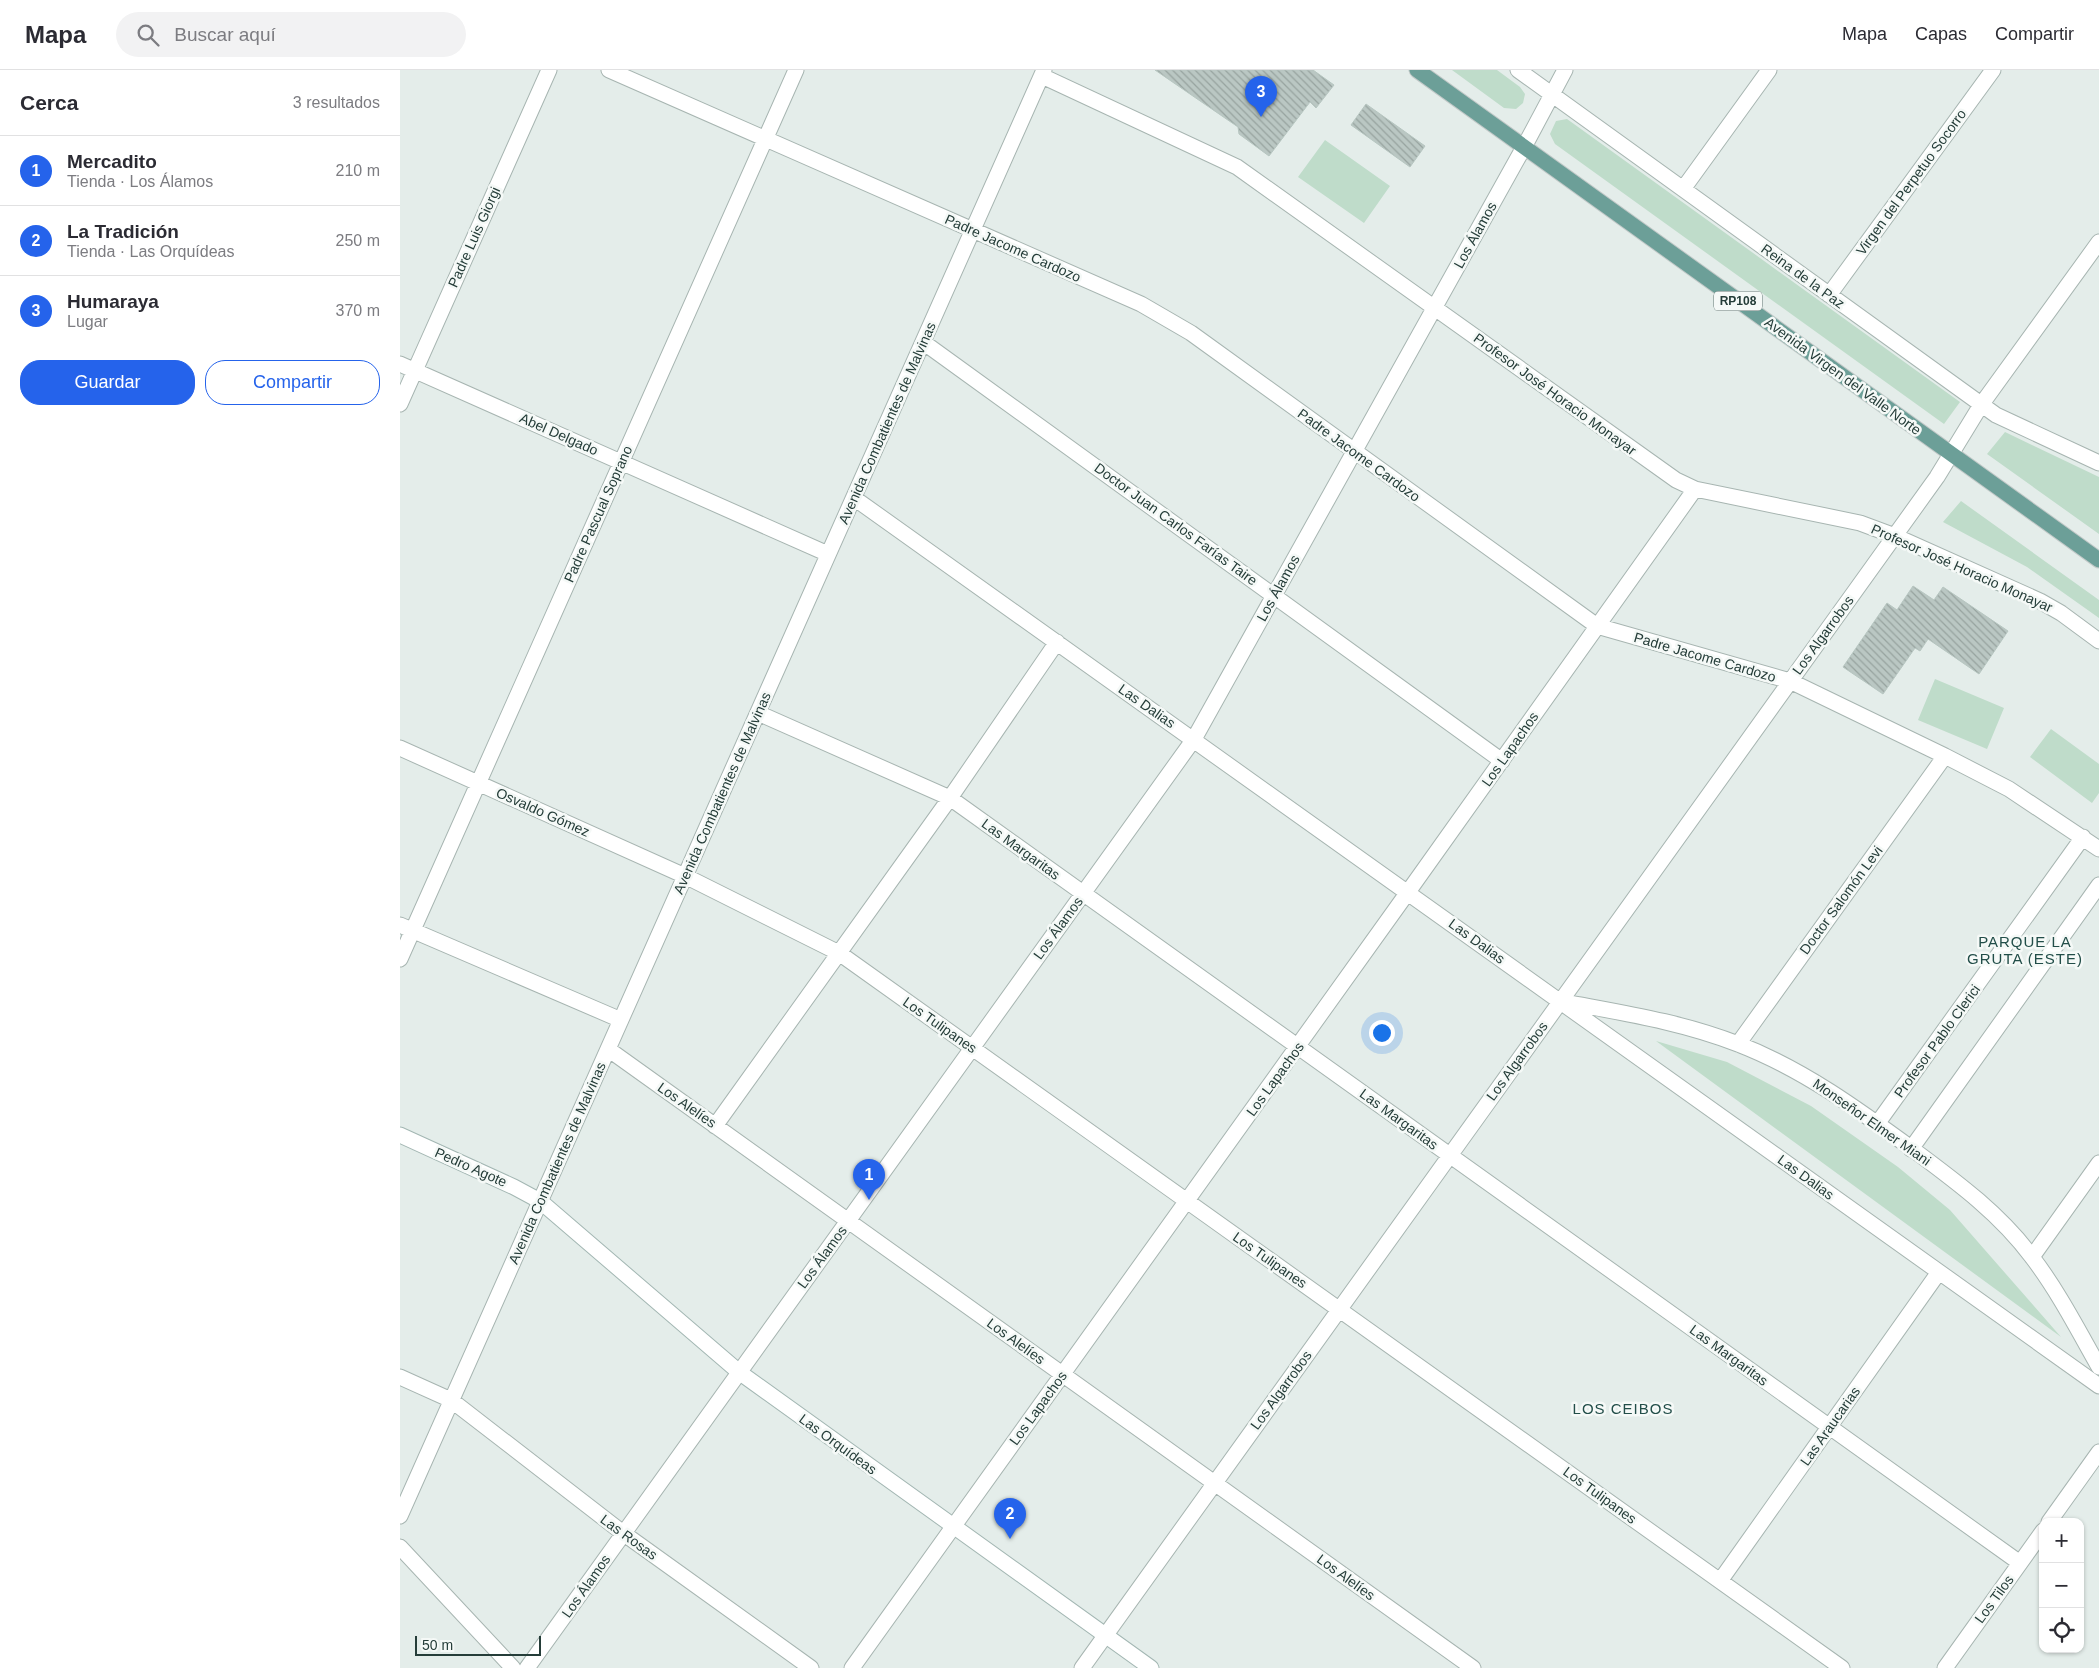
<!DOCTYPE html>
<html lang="es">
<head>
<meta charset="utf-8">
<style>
	:root { --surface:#fff; --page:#f2f2f3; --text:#2b2b33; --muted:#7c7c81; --line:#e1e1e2; --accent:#2563eb }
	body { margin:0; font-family:Arial,sans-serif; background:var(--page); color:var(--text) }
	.controls { position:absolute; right:15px; bottom:15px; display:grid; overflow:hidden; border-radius:10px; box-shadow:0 1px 4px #0004 }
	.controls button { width:45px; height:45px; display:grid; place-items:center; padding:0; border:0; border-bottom:1px solid var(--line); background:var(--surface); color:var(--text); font:25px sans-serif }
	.scale { position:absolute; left:15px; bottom:12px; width:126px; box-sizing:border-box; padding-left:5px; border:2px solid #253d39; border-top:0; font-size:14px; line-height:18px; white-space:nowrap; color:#253d39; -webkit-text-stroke:4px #f5f9f7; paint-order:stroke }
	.you { position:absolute; left:981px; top:962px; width:18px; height:18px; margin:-12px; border:4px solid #fff; border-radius:50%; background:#1a73e8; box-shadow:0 0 0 8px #1a73e833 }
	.badge { display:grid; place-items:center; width:32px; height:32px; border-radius:50%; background:var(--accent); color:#fff; font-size:16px; font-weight:700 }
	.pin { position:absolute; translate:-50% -41px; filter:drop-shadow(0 1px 2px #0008) }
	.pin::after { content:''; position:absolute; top:26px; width:18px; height:15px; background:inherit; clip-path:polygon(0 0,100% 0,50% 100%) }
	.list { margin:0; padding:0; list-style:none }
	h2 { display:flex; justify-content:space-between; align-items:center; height:65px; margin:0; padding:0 20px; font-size:21px }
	h2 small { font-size:16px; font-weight:400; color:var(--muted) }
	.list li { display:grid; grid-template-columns:32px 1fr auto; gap:15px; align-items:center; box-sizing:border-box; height:70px; padding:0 20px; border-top:1px solid var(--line) }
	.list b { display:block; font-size:19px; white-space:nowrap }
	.list p { margin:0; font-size:16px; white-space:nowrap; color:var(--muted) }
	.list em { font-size:16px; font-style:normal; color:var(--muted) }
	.actions { display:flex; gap:10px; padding:15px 20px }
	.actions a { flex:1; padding:11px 0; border:1px solid var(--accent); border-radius:20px; text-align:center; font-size:18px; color:var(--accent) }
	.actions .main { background:var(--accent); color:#fff }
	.icon { flex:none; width:28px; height:28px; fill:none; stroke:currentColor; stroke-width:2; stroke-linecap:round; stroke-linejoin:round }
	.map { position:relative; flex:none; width:1699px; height:1598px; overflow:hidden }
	header { display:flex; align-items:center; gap:30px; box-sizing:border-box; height:70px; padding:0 25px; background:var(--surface); border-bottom:1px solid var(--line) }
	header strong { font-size:24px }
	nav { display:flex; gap:28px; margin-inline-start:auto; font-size:18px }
	.search { width:350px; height:45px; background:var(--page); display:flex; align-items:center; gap:12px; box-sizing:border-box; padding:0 18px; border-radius:28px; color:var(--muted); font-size:19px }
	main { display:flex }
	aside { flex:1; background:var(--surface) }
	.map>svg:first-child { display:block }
</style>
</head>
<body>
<header>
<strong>Mapa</strong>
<div class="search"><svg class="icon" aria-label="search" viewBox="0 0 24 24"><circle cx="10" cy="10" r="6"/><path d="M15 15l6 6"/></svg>Buscar aquí</div>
<nav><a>Mapa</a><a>Capas</a><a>Compartir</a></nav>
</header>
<main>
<aside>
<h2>Cerca<small>3 resultados</small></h2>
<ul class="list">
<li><span class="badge">1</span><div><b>Mercadito</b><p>Tienda · Los Álamos</p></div><em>210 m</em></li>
<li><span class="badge">2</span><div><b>La Tradición</b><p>Tienda · Las Orquídeas</p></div><em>250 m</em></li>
<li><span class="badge">3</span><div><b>Humaraya</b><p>Lugar</p></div><em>370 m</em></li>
</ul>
<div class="actions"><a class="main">Guardar</a><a>Compartir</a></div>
</aside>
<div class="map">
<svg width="1699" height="1598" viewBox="0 0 1699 1598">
	<defs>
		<pattern id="building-back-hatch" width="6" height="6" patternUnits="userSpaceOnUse" patternTransform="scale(1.25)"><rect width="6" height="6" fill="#bac7c3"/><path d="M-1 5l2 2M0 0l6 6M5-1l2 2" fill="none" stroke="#97a39f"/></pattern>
	</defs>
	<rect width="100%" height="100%" fill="#e4edea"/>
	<path fill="#bfdcca" d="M1052,0H1097L1120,17L1125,24L1123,33L1116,39L1104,38Z
		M1167,49L1560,332L1544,354L1155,74L1150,64L1156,51Z
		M925,70L990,116L964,153L898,107Z
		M1605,362L1699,407V464L1587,384Z
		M1561,431L1699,530V548L1627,497L1543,452Z
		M1535,609L1604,638L1587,679L1518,650Z
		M1651,659L1699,694V723L1692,733L1630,687Z
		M1256,971L1327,992L1411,1036L1498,1097L1550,1140L1661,1267Z"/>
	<path fill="url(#building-back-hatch)" stroke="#b7c6c1" d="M755,0H913L934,15L916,38L910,32L869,86L839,64L838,57Z
		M966,34L1025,76L1010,97L951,55Z
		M1513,516L1534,530L1543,517L1608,561L1579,604L1528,569L1520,581L1515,578L1483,624L1443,597L1487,533L1497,540Z"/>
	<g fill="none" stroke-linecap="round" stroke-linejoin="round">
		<defs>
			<path id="street" d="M209,0L741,234L791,263L1197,556L1390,611L1545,686L1609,719L1699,779
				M1118,0L1596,345L1699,393
				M642,6L837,97L1276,410L1295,419L1460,453L1495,466L1640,531L1661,543L1699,571
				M1283,119L1369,0
				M1429,225L1593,0
				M523,272L1102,691
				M0,294L428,484
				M0,334L149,0
				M454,428L1699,1316
				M358,643L550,728L1620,1493
				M0,678L285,806L439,883L1442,1598
				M0,855L221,950
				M0,889L396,0
				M1165,932C1223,943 1282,952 1338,974C1403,999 1459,1040 1515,1081C1558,1113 1600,1144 1632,1187C1658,1221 1678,1260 1699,1297
				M1338,974L1545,686
				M208,979L1073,1598
				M1477,1054L1683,767
				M315,1056L550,728L657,572
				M1511,1079L1699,815
				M1632,1187L1699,1093
				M0,1307L51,1330L223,1463L411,1598
				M0,1446L644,0
				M1649,1452L1699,1382
				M0,1477L113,1598
				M1320,1511L1539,1202
				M127,1598L794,669L1124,77L1165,0
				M452,1598L1008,822L1295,419
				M682,1598L1537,407L1581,335L1699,172
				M1545,1598L1643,1461"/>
			<path id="secondary" d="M0,1065L114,1117L140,1131L339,1302L751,1598"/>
			<path id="primary" d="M1017,0L1699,490"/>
		</defs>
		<use href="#street" stroke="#a7b5b1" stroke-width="17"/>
		<use href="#secondary" stroke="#a3b7b3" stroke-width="17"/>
		<use href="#primary" stroke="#c2c9c8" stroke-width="17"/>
		<use href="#street" stroke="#fff" stroke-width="15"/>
		<use href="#secondary" stroke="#fff" stroke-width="15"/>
		<use href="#primary" stroke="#6c9f98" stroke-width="15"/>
	</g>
	<g text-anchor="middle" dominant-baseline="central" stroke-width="5" stroke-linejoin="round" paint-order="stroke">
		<rect fill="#f5f9f7" stroke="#637572" stroke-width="1" x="1314" y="221.5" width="48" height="19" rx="4"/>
		<g font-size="12" font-weight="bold" fill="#253d39">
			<text x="1338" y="231">RP108</text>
		</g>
		<g font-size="14" fill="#253d39" stroke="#f5f9f7">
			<text transform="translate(1511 112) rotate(-54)">Virgen del Perpetuo Socorro</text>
			<text transform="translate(1075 165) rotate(-61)">Los Álamos</text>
			<text transform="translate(74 167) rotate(-66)">Padre Luis Giorgi</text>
			<text transform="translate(613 178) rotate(24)">Padre Jacome Cardozo</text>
			<text transform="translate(1403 206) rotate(36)">Reina de la Paz</text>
			<text transform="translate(1443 306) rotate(36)">Avenida Virgen del Valle Norte</text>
			<text transform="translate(1155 324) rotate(36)">Profesor José Horacio Monayar</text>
			<text transform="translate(487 353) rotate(-66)">Avenida Combatientes de Malvinas</text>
			<text transform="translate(159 364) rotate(24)">Abel Delgado</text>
			<text transform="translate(959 385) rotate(36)">Padre Jacome Cardozo</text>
			<text transform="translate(198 444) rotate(-66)">Padre Pascual Soprano</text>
			<text transform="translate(776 454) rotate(36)">Doctor Juan Carlos Farías Taire</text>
			<text transform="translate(1562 498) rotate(24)">Profesor José Horacio Monayar</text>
			<text transform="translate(878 518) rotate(-61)">Los Álamos</text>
			<text transform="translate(1423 565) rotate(-54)">Los Algarrobos</text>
			<text transform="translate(1305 587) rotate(16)">Padre Jacome Cardozo</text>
			<text transform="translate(747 636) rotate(35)">Las Dalias</text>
			<text transform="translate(1110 679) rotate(-55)">Los Lapachos</text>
			<text transform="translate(322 723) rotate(-66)">Avenida Combatientes de Malvinas</text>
			<text transform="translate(143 742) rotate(24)">Osvaldo Gómez</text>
			<text transform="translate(621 779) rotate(36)">Las Margaritas</text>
			<text transform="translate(1441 830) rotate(-54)">Doctor Salomón Levi</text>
			<text transform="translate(658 858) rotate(-54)">Los Álamos</text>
			<text transform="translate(1077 871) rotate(36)">Las Dalias</text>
			<text transform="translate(540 955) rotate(35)">Los Tulipanes</text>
			<text transform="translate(1537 971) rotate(-54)">Profesor Pablo Clerici</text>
			<text transform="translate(1117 991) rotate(-54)">Los Algarrobos</text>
			<text transform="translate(875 1009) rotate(-54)">Los Lapachos</text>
			<text transform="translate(287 1035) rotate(35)">Los Alelíes</text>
			<text transform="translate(999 1049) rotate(36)">Las Margaritas</text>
			<text transform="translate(1472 1052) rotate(35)">Monseñor Elmer Miani</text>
			<text transform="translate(157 1093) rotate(-66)">Avenida Combatientes de Malvinas</text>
			<text transform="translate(71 1097) rotate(24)">Pedro Agote</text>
			<text transform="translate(1406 1107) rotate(36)">Las Dalias</text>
			<text transform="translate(422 1187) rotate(-54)">Los Álamos</text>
			<text transform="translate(870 1190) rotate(35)">Los Tulipanes</text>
			<text transform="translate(616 1271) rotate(36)">Los Alelíes</text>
			<text transform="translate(1329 1285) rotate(36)">Las Margaritas</text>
			<text transform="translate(881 1320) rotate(-54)">Los Algarrobos</text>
			<text transform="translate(638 1338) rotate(-54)">Los Lapachos</text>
			<text transform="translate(1430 1356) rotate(-55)">Las Araucarias</text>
			<text transform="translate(438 1374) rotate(36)">Las Orquídeas</text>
			<text transform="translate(1200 1425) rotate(36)">Los Tulipanes</text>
			<text transform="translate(229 1467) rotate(36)">Las Rosas</text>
			<text transform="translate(946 1507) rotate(36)">Los Alelíes</text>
			<text transform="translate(186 1516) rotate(-55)">Los Álamos</text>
			<text transform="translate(1594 1529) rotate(-54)">Los Tilos</text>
		</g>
		<g font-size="15" letter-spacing="1" fill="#224e49" stroke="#f5f9f7">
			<text x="1625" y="871">PARQUE LA<tspan x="1625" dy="17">GRUTA (ESTE)</tspan></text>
			<text x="1223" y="1338">LOS CEIBOS</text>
		</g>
	</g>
</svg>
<div class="controls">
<button>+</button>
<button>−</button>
<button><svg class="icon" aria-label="locate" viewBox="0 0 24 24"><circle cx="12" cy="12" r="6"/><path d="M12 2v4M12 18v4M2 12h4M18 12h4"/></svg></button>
</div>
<div class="scale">50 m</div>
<div class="you"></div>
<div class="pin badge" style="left:469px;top:1130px">1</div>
<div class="pin badge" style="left:610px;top:1469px">2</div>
<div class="pin badge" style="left:861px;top:47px">3</div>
</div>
</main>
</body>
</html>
